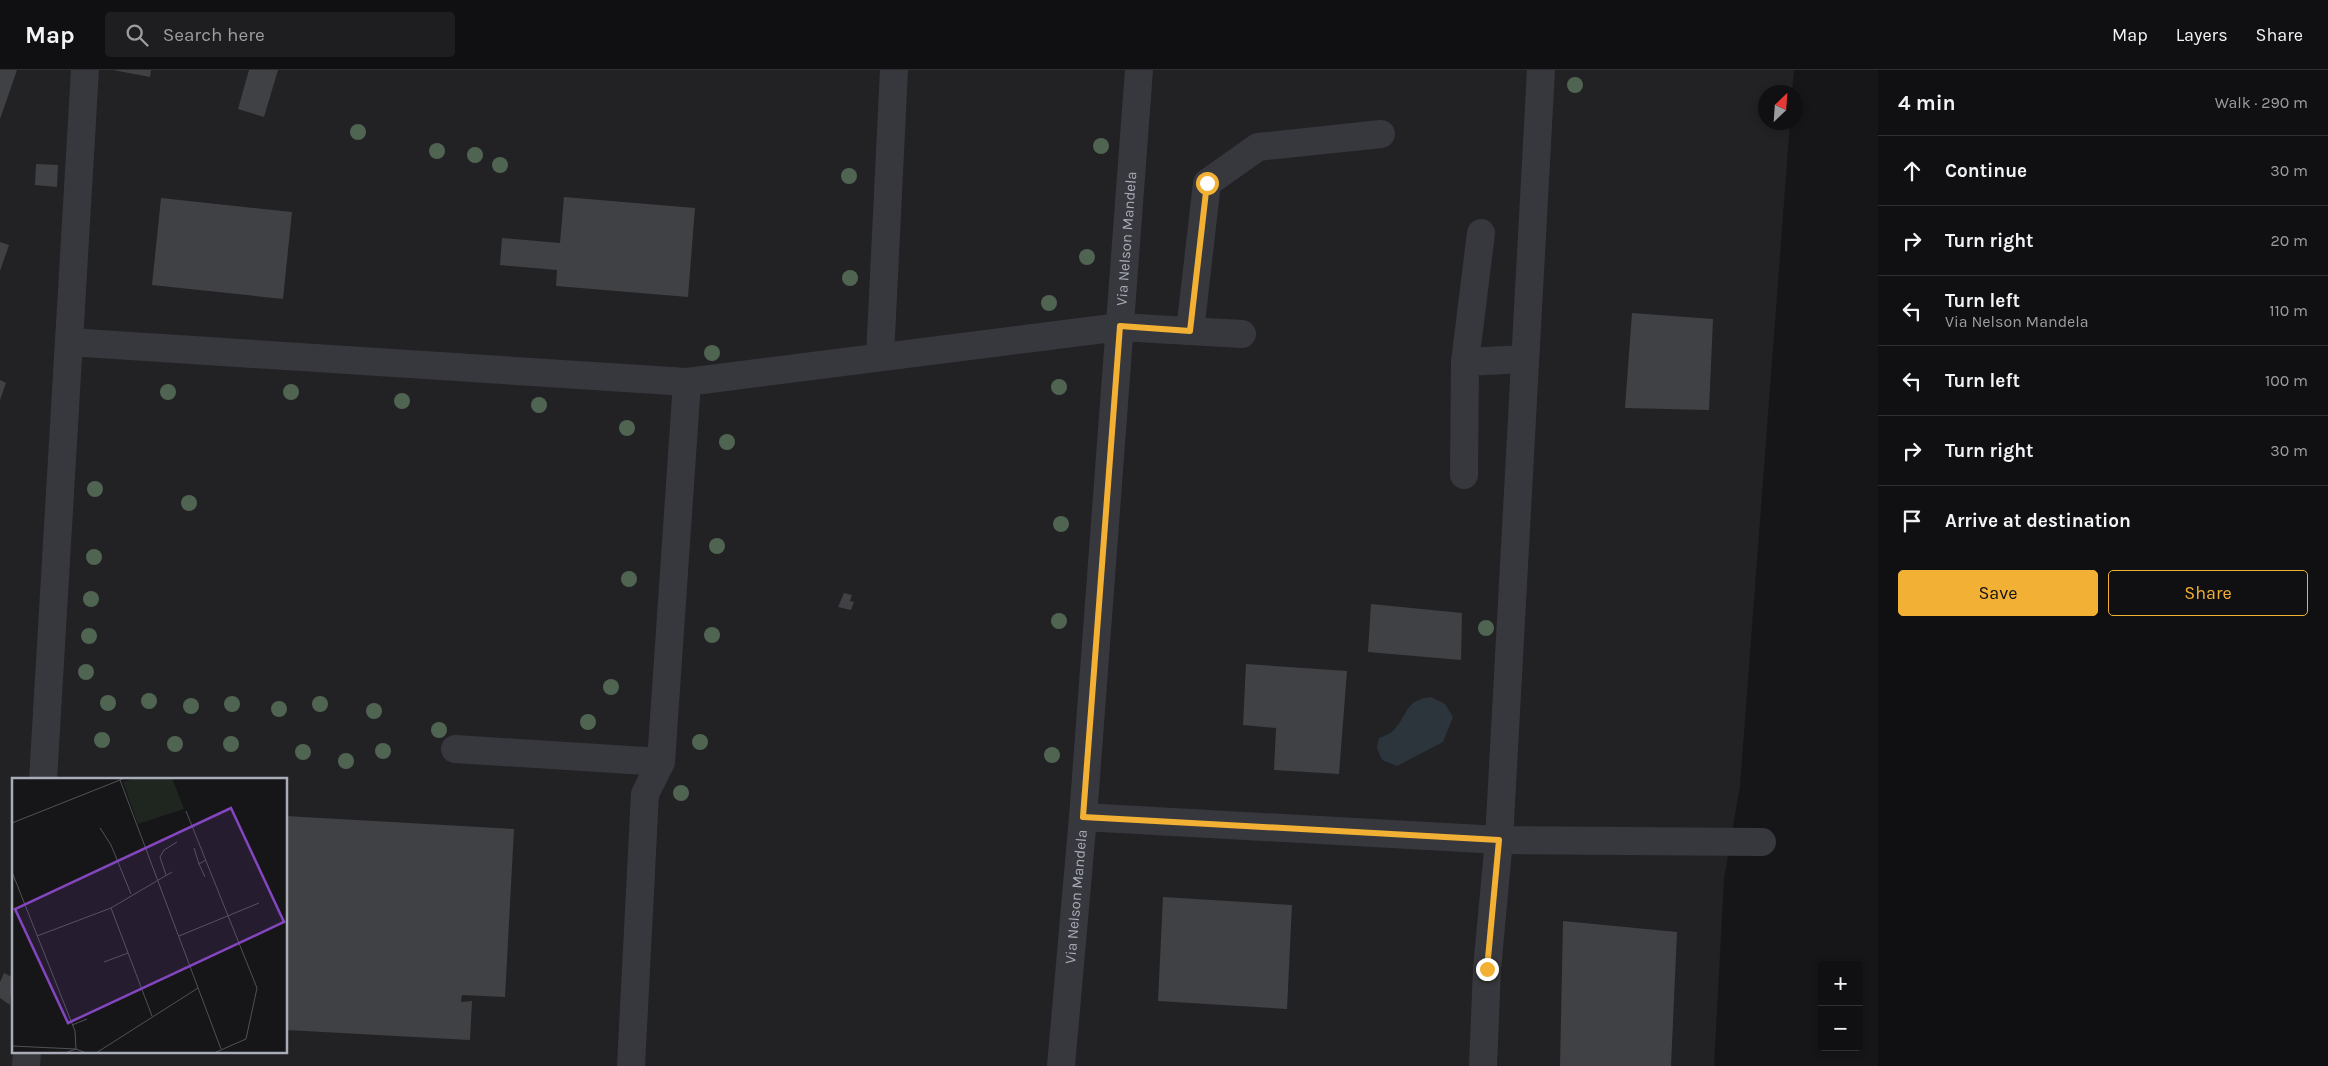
<!DOCTYPE html>
<html lang="en">
<head>
<meta charset="utf-8">
<style>
	:root { --surface:#101012; --page:#1e1e20; --text:#f1f3f6; --muted:#9c9d9f; --line:#303032; --accent:#f2b134 }
	body { margin:0; font-family:Karla,sans-serif; background:var(--page); color:var(--text) }
	.controls { position:absolute; right:15px; bottom:15px; display:grid; overflow:hidden; border-radius:5px; box-shadow:0 2px 8px #0003 }
	.controls button { width:45px; height:45px; display:grid; place-items:center; padding:0; border:0; border-bottom:1px solid var(--line); background:var(--surface); color:var(--text); font:25px sans-serif }
	.compass { position:absolute; left:1758px; top:15px; width:45px; height:45px; border-radius:50%; background:var(--surface); box-shadow:0 2px 8px #0003; rotate:25deg }
	.stop { position:absolute; width:15px; height:15px; margin:-11px; border:4px solid #f2b134; border-radius:50%; background:#fff }
	.stop.end { background:#f2b134; border-color:#fff; box-shadow:0 1px 5px #0008 }
	.list { margin:0; padding:0; list-style:none }
	h2 { display:flex; justify-content:space-between; align-items:center; height:65px; margin:0; padding:0 20px; font-size:21px }
	h2 small { font-size:16px; font-weight:400; color:var(--muted) }
	.list li { display:grid; grid-template-columns:32px 1fr auto; gap:15px; align-items:center; box-sizing:border-box; height:70px; padding:0 20px; border-top:1px solid var(--line) }
	.list b { display:block; font-size:19px; white-space:nowrap }
	.list p { margin:0; font-size:16px; white-space:nowrap; color:var(--muted) }
	.list em { font-size:16px; font-style:normal; color:var(--muted) }
	.actions { display:flex; gap:10px; padding:15px 20px }
	.actions a { flex:1; padding:11px 0; border:1px solid var(--accent); border-radius:5px; text-align:center; font-size:18px; color:var(--accent) }
	.actions .main { background:var(--accent); color:#111 }
	.icon { flex:none; width:28px; height:28px; fill:none; stroke:currentColor; stroke-width:2; stroke-linecap:round; stroke-linejoin:round }
	.map { position:relative; flex:none; width:1878px; height:996px; overflow:hidden }
	header { display:flex; align-items:center; gap:30px; box-sizing:border-box; height:70px; padding:0 25px; background:var(--surface); border-bottom:1px solid var(--line) }
	header strong { font-size:24px }
	nav { display:flex; gap:28px; margin-inline-start:auto; font-size:18px }
	.search { width:350px; height:45px; background:var(--page); display:flex; align-items:center; gap:12px; box-sizing:border-box; padding:0 18px; border-radius:5px; color:var(--muted); font-size:19px }
	main { display:flex }
	aside { flex:1; background:var(--surface) }
	.map>svg:first-child { display:block }
</style>
</head>
<body>
<header>
<strong>Map</strong>
<div class="search"><svg class="icon" aria-label="search" viewBox="0 0 24 24"><circle cx="10" cy="10" r="6"/><path d="M15 15l6 6"/></svg>Search here</div>
<nav><a>Map</a><a>Layers</a><a>Share</a></nav>
</header>
<main>
<div class="map">
<svg width="1878" height="996" viewBox="0 0 1878 996">
	<rect width="100%" height="100%" fill="#161618"/>
	<path fill="#222225" fill-rule="evenodd" d="M0,0H1794L1792,22H1766V52L1790,53L1740,716L1724,809L1714,996H0ZM14,710H286V982H14Z"/>
	<path fill="#2c353c" d="M1431,627L1445,634L1453,647L1443,672L1397,696L1382,690L1377,678L1379,668C1384,666 1390,664 1394,660C1409,643 1405,630 1431,627Z"/>
	<path fill="#404145" d="M0,0H17L0,49Z
		M113,0H151L150,7Z
		M249,0H278L264,47L238,39Z
		M36,94L58,95L57,117L35,115Z
		M564,127L695,138L688,227L556,216L557,200L500,195L502,168L560,173Z
		M161,128L292,142L283,229L152,215Z
		M0,172L9,175L0,201Z
		M1632,243L1713,249L1709,340L1625,338Z
		M0,310L6,313L0,330Z
		M844,523L852,525L850,531L854,532L851,540L838,537Z
		M1371,534L1462,543L1461,590L1368,582Z
		M1246,594L1347,601L1339,704L1274,700L1276,658L1243,655Z
		M286,746L514,759L505,927L462,925L461,932L472,931L470,970L286,960Z
		M1163,827L1292,835L1287,939L1158,931Z
		M1563,851L1677,862L1671,996H1560Z
		M4,903L12,907L10,935L0,928V912Z"/>
	<g fill="none" stroke-linecap="round" stroke-linejoin="round">
		<g stroke="#37383d" stroke-width="28">
			<path d="M1190,261L1207,113L1258,77L1381,64"/>
			<path d="M69,272L687,312L1120,257L1242,264"/>
			<path d="M880,287L894,0"/>
			<path d="M1465,292L1481,163"/>
			<path d="M1464,405L1465,292L1525,289"/>
			<path d="M455,679L661,692"/>
			<path d="M43,710L85,0"/>
			<path d="M1083,747L1499,770L1762,772"/>
			<path d="M26,996L27,982"/>
			<path d="M631,996L645,724L661,692L687,312"/>
			<path id="s1" d="M1061,996L1083,747L1139,0"/>
			<path d="M1483,996L1487,899L1499,770L1541,0"/>
		</g>
	</g>
	<g fill="#506452">
		<circle cx="1575" cy="15" r="8"/>
		<circle cx="358" cy="62" r="8"/>
		<circle cx="1101" cy="76" r="8"/>
		<circle cx="437" cy="81" r="8"/>
		<circle cx="475" cy="85" r="8"/>
		<circle cx="500" cy="95" r="8"/>
		<circle cx="849" cy="106" r="8"/>
		<circle cx="1087" cy="187" r="8"/>
		<circle cx="850" cy="208" r="8"/>
		<circle cx="1049" cy="233" r="8"/>
		<circle cx="712" cy="283" r="8"/>
		<circle cx="1059" cy="317" r="8"/>
		<circle cx="168" cy="322" r="8"/>
		<circle cx="291" cy="322" r="8"/>
		<circle cx="402" cy="331" r="8"/>
		<circle cx="539" cy="335" r="8"/>
		<circle cx="627" cy="358" r="8"/>
		<circle cx="727" cy="372" r="8"/>
		<circle cx="95" cy="419" r="8"/>
		<circle cx="189" cy="433" r="8"/>
		<circle cx="1061" cy="454" r="8"/>
		<circle cx="717" cy="476" r="8"/>
		<circle cx="94" cy="487" r="8"/>
		<circle cx="629" cy="509" r="8"/>
		<circle cx="91" cy="529" r="8"/>
		<circle cx="1059" cy="551" r="8"/>
		<circle cx="1486" cy="558" r="8"/>
		<circle cx="712" cy="565" r="8"/>
		<circle cx="89" cy="566" r="8"/>
		<circle cx="86" cy="602" r="8"/>
		<circle cx="611" cy="617" r="8"/>
		<circle cx="149" cy="631" r="8"/>
		<circle cx="108" cy="633" r="8"/>
		<circle cx="232" cy="634" r="8"/>
		<circle cx="320" cy="634" r="8"/>
		<circle cx="191" cy="636" r="8"/>
		<circle cx="279" cy="639" r="8"/>
		<circle cx="374" cy="641" r="8"/>
		<circle cx="588" cy="652" r="8"/>
		<circle cx="439" cy="660" r="8"/>
		<circle cx="102" cy="670" r="8"/>
		<circle cx="700" cy="672" r="8"/>
		<circle cx="175" cy="674" r="8"/>
		<circle cx="231" cy="674" r="8"/>
		<circle cx="383" cy="681" r="8"/>
		<circle cx="303" cy="682" r="8"/>
		<circle cx="1052" cy="685" r="8"/>
		<circle cx="346" cy="691" r="8"/>
		<circle cx="681" cy="723" r="8"/>
	</g>
	<g fill="none" stroke-linecap="round" stroke-linejoin="round">
		<path stroke="#f2b134" stroke-width="6" d="M1207,113L1190,261L1120,256L1083,747L1499,770L1487,899"/>
	</g>
	<g text-anchor="middle" dominant-baseline="central" stroke-width="4" stroke-linejoin="round" paint-order="stroke">
		<g font-size="15" fill="#a8adb8" stroke="#111113">
			<text stroke="none"><textPath href="#s1" startOffset="830">Via Nelson Mandela</textPath></text>
			<text stroke="none"><textPath href="#s1" startOffset="170">Via Nelson Mandela</textPath></text>
		</g>
	</g>
	<g transform="translate(12 708)">
		<rect width="275" height="275" fill="#161618"/>
		<path d="M122,0H160L172,31L126,46L111,4Z" fill="#1e261f"/>
		<path fill="none" stroke="#505258" stroke-width="1" d="M108,2L209,271M174,33L245,210L234,261L202,275M0,45L113,0M88,50L99,67L119,116M182,70L187,86M0,94L63,253L64,271L0,268M154,97L148,79L152,72L165,64M193,99L187,86L194,82M99,130L140,238M25,158L99,130L160,94M167,158L247,125M92,184L116,175M60,247L75,241M53,275L64,271L74,275M84,275L186,210"/>
		<path fill="#8446be" fill-opacity="0.15" stroke="#8446be" stroke-width="2.5" d="M219,30L272,144L56,245L3,131Z"/>
		<rect width="275" height="275" fill="none" stroke="#a8adb8" stroke-width="2.5"/>
	</g>
</svg>
<div class="controls">
<button>+</button>
<button>−</button>
</div>
<svg class="compass" viewBox="-18 -18 36 36"><path d="M0-13l5 13h-10z" fill="#e53935"/><path d="M0 13l5-13h-10z" fill="#9c9d9f"/></svg>
<div class="stop" style="left:1207px;top:113px"></div>
<div class="stop end" style="left:1487px;top:899px"></div>
</div>
<aside>
<h2>4 min<small>Walk · 290 m</small></h2>
<ul class="list">
<li><svg class="icon" aria-label="ahead" viewBox="0 0 24 24"><path d="M12 20V5M6 11l6-6 6 6"/></svg><div><b>Continue</b></div><em>30 m</em></li>
<li><svg class="icon" aria-label="right" viewBox="0 0 24 24"><path d="M7 20v-9h11M14 6l5 5-5 5"/></svg><div><b>Turn right</b></div><em>20 m</em></li>
<li><svg class="icon" aria-label="left" viewBox="0 0 24 24"><path d="M17 20v-9H6M10 6l-5 5 5 5"/></svg><div><b>Turn left</b><p>Via Nelson Mandela</p></div><em>110 m</em></li>
<li><svg class="icon" aria-label="left" viewBox="0 0 24 24"><path d="M17 20v-9H6M10 6l-5 5 5 5"/></svg><div><b>Turn left</b></div><em>100 m</em></li>
<li><svg class="icon" aria-label="right" viewBox="0 0 24 24"><path d="M7 20v-9h11M14 6l5 5-5 5"/></svg><div><b>Turn right</b></div><em>30 m</em></li>
<li><svg class="icon" aria-label="arrive" viewBox="0 0 24 24"><path d="M6 21V4h12l-3 4 3 4H6"/></svg><div><b>Arrive at destination</b></div></li>
</ul>
<div class="actions"><a class="main">Save</a><a>Share</a></div>
</aside>
</main>
</body>
</html>
